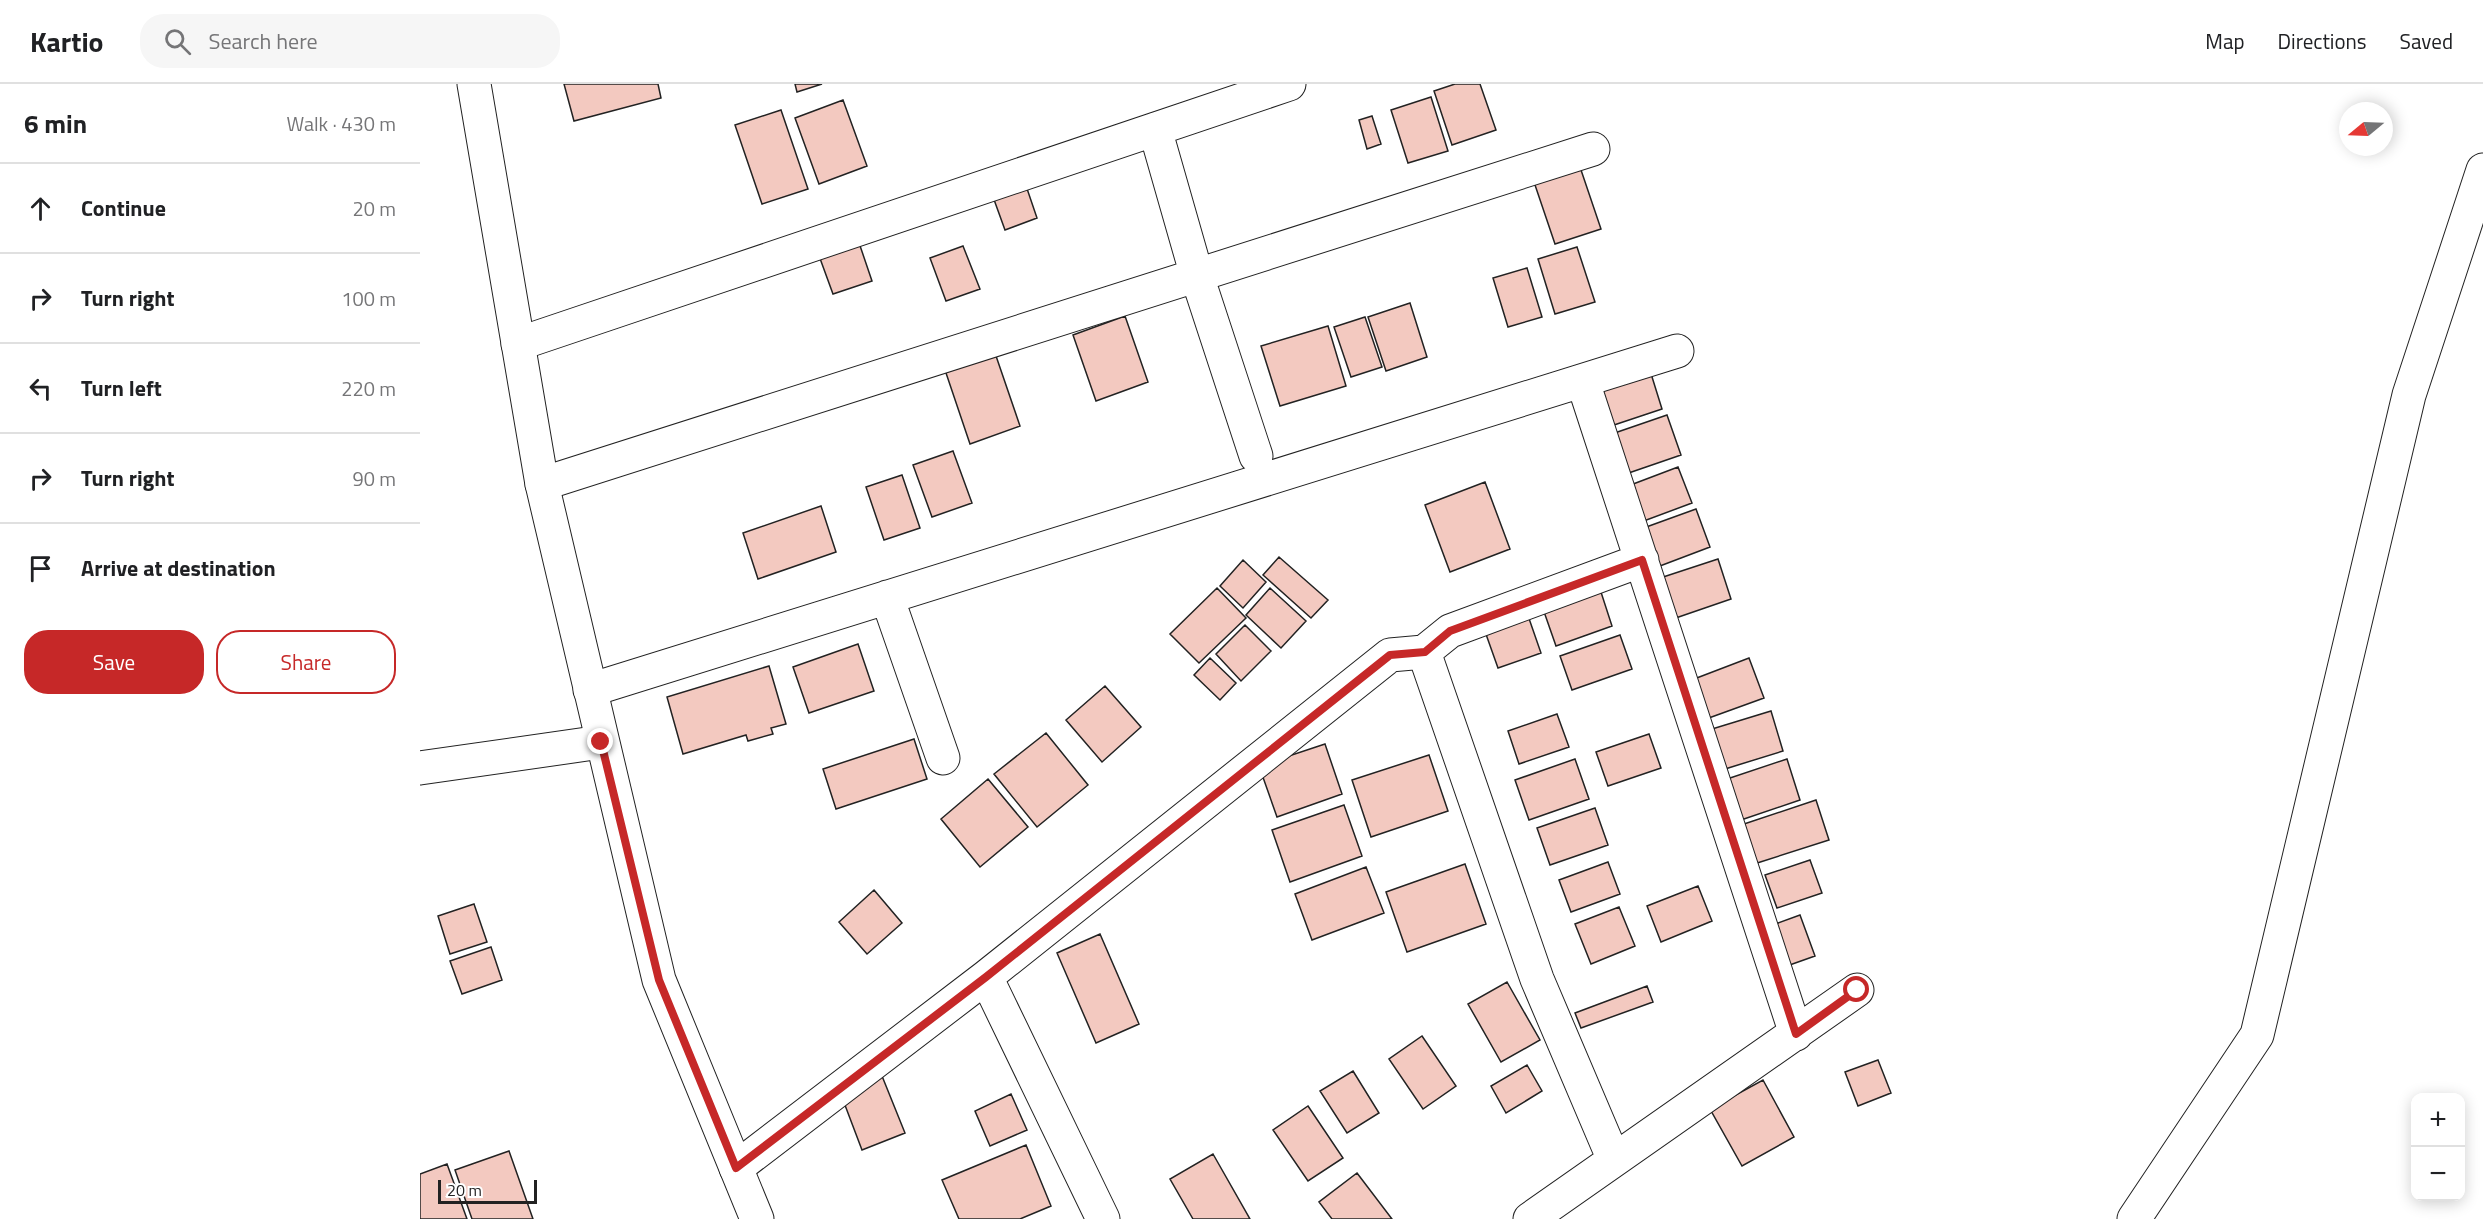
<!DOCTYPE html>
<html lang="en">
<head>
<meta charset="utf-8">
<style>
	:root { --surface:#fff; --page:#f6f6f6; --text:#202124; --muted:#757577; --line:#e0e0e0; --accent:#c62828 }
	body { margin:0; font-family:"Titillium Web",sans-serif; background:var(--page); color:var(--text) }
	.controls { position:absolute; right:18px; bottom:18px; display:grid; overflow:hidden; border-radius:12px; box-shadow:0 3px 15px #0003 }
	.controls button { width:54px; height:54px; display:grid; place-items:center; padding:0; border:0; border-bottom:2px solid var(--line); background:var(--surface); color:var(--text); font:30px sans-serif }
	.compass { position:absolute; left:1919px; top:18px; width:54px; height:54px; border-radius:50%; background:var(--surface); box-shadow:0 3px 15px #0003; rotate:251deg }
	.scale { position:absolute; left:18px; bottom:15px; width:99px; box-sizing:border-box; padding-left:6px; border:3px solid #222; border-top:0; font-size:16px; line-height:21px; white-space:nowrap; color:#222; -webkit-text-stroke:4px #fff; paint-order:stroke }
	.stop { position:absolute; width:18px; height:18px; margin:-14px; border:4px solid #c62828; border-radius:50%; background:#fff }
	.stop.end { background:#c62828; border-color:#fff; box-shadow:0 2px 6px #0008 }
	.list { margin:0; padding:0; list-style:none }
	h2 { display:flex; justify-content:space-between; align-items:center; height:78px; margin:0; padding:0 24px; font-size:26px }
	h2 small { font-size:20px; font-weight:400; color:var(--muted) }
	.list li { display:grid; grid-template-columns:39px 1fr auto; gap:18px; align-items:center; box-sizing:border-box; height:90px; padding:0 24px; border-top:2px solid var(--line) }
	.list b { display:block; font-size:22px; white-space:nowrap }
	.list em { font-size:20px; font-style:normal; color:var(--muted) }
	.actions { display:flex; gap:12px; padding:18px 24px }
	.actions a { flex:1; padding:14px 0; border:2px solid var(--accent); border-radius:24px; text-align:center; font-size:21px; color:var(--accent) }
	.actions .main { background:var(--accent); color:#fff }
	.icon { flex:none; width:33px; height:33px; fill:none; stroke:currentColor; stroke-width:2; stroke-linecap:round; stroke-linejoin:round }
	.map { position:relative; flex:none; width:2063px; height:1135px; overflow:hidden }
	header { display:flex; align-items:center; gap:36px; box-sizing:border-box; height:84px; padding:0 30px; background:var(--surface); border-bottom:2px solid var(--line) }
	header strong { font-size:28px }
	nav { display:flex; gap:33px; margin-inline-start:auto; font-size:21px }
	.search { width:420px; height:54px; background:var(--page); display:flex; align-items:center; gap:15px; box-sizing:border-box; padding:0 21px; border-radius:24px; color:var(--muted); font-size:22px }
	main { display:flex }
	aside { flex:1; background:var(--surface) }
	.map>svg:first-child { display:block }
</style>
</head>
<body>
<header>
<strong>Kartio</strong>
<div class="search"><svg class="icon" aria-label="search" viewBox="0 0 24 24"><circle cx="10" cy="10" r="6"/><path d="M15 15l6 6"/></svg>Search here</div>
<nav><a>Map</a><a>Directions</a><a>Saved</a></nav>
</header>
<main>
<aside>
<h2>6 min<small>Walk · 430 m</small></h2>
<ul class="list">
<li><svg class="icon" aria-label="ahead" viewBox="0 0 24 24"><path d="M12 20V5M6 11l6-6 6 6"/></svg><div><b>Continue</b></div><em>20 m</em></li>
<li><svg class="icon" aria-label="right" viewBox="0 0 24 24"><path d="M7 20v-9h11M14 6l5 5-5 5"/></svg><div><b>Turn right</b></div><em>100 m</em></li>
<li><svg class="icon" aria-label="left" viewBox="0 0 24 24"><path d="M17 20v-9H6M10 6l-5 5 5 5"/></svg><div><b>Turn left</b></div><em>220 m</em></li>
<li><svg class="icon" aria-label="right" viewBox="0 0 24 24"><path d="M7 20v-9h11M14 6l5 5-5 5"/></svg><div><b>Turn right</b></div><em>90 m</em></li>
<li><svg class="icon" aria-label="arrive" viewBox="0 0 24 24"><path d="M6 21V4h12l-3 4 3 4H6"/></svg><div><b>Arrive at destination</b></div></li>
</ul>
<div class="actions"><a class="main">Save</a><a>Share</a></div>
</aside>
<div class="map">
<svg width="2063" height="1135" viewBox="0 0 2063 1135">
	<rect width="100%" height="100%" fill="#fff"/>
	<path fill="#f3c9c0" stroke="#222" stroke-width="1.5" d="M144,0H238L241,14L154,37Z
		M375,0H402L377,8Z
		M1035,0H1060L1076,46L1032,61L1014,7Z
		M1011,13L1028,67L988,79L971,26Z
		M423,16L447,82L399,100L375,34Z
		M361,26L388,105L342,120L315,41Z
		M952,32L961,60L947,65L939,36Z
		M1160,83L1181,145L1135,160L1114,98Z
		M601,87L617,134L585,146L568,99Z
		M434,144L452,197L413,210L394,158Z
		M543,162L560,205L526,217L510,174Z
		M1157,163L1175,218L1135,230L1118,175Z
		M1107,184L1122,233L1088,243L1073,194Z
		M990,219L1007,273L966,287L948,233Z
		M705,232L728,298L676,317L653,251Z
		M945,233L962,283L931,293L914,243Z
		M908,242L926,302L860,322L841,262Z
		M575,269L600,342L550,360L525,286Z
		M1228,280L1242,325L1179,346L1164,301Z
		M1247,331L1261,371L1197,393L1183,353Z
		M533,367L552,419L512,433L493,381Z
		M1258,383L1272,419L1213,441L1200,405Z
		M482,391L500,444L464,456L446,403Z
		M1065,398L1090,465L1030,488L1005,421Z
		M401,422L416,468L338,495L323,449Z
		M1276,425L1290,463L1232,485L1218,446Z
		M859,473L908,516L891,534L843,491Z
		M1298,475L1311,515L1247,537L1234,496Z
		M823,476L846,498L823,524L800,502Z
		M1179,502L1192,542L1136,562L1122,522Z
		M797,504L826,534L779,579L750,550Z
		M850,504L886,537L861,564L826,531Z
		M1105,523L1121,569L1078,584L1062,539Z
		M825,541L851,567L821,597L796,570Z
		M1200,551L1212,585L1152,606L1140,572Z
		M438,560L454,607L389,629L373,583Z
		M790,574L816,599L800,616L774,591Z
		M1329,574L1344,614L1275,639L1261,600Z
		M349,582L366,640L351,644L353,650L328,657L326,651L263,670L247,613Z
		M685,602L721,643L682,678L646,636Z
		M1351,627L1363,667L1305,685L1292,645Z
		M1137,630L1149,663L1099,680L1088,647Z
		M626,649L668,701L617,743L574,690Z
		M1229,650L1241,684L1188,702L1176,668Z
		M494,655L507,695L416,725L403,685Z
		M905,660L922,710L857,733L839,682Z
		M1009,671L1028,727L951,753L932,696Z
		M1155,675L1169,715L1109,736L1095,696Z
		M1367,675L1380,716L1318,737L1304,696Z
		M568,695L608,743L560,783L521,735Z
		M1396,716L1409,756L1334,780L1321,741Z
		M924,721L942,772L870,798L852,746Z
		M1175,724L1188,761L1130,781L1117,744Z
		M1390,776L1402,809L1357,824L1345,791Z
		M1188,778L1200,810L1151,828L1139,796Z
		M1045,780L1066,840L987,868L966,808Z
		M946,783L964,829L892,856L875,810Z
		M1278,802L1292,837L1241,858L1227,822Z
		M454,806L482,839L447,870L419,838Z
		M54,820L67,858L30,870L18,832Z
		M1199,823L1215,862L1171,880L1155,840Z
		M1380,831L1395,872L1364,883L1350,842Z
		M680,850L719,940L676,959L637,869Z
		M71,863L82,896L42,910L30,877Z
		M1087,898L1120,956L1081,978L1048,920Z
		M1227,902L1233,918L1161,944L1155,929Z
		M1002,952L1036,1002L1003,1025L969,975Z
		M1458,976L1471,1009L1438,1022L1425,988Z
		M1107,981L1122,1007L1086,1029L1071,1002Z
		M933,987L959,1029L927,1049L900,1007Z
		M462,992L485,1049L442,1066L420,1008Z
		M1343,996L1374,1053L1322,1082L1290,1025Z
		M591,1010L607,1046L570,1062L555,1027Z
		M888,1022L923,1074L888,1097L853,1046Z
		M606,1061L631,1122L600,1135H539L522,1096Z
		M89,1067L113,1135H52L35,1086Z
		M793,1070L830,1135H773L750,1095Z
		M27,1080L47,1135H0V1090Z
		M937,1089L972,1135H912L899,1118Z"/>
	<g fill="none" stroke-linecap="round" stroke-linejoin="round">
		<defs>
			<path id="minor" d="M735,45L777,192L836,372
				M98,260L869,0
				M1164,301L1376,950
				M122,400L1173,65
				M467,513L523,674
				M1004,568L1117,895L1194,1076
				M170,606L1257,267
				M0,684L181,658
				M566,893L683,1135
				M316,1084L566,893L970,571L1004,568L1030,547L1222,476
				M1110,1135L1437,906
				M1714,1135L1837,951L1989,311L2063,86"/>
			<path id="major" d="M54,0L122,400L239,896L337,1135"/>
		</defs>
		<use href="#minor" stroke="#222" stroke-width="35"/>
		<use href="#major" stroke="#222" stroke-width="35"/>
		<use href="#minor" stroke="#fff" stroke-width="33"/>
		<use href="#major" stroke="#fff" stroke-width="33"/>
	</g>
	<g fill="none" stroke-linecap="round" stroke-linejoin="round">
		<path stroke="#c62828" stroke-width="8" d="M181,658L239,896L316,1084L566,893L970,571L1005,568L1030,547L1222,476L1376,950L1437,906"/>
	</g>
</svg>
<div class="controls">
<button>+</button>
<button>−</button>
</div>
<svg class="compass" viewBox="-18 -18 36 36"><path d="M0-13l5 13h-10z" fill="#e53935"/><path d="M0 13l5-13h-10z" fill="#757577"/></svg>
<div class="scale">20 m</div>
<div class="stop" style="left:1437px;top:906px"></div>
<div class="stop end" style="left:181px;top:658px"></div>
</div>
</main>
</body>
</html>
